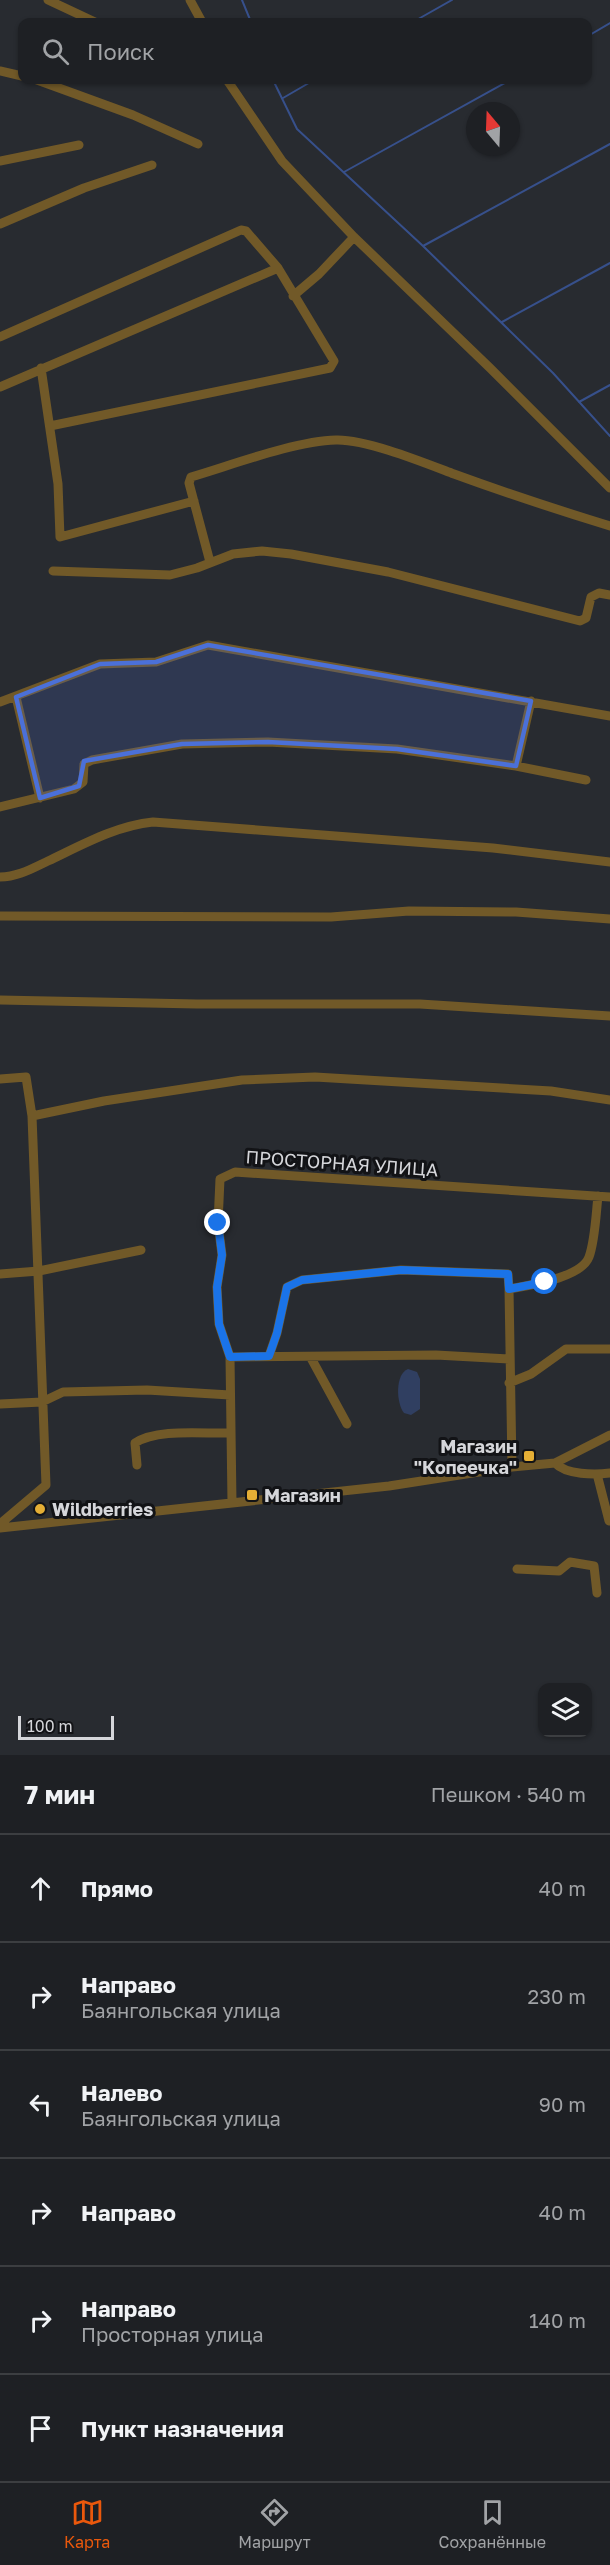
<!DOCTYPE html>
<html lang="ru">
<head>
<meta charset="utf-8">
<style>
	:root { --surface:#1e2024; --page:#26282c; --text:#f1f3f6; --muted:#a1a3a6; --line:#3c3e41; --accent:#ea580c }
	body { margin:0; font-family:"Golos Text",sans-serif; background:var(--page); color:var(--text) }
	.controls { position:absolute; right:18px; bottom:18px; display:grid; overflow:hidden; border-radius:12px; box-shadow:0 2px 4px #0004 }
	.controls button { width:54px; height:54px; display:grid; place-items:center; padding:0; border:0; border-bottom:2px solid var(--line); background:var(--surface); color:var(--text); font:30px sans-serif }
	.compass { position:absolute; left:466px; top:102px; width:54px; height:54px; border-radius:50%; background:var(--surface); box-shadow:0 2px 4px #0004; rotate:341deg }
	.scale { position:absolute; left:18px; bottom:15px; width:96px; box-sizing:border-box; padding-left:6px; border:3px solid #d5d6da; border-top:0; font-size:16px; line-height:21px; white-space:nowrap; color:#d5d6da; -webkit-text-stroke:4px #121316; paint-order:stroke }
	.stop { position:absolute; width:18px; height:18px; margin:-14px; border:4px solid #1a73e8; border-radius:50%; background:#fff }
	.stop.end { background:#1a73e8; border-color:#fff; box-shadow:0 2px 6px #0008 }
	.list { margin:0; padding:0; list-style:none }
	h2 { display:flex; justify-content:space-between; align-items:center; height:78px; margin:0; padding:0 24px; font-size:26px }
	h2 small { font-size:20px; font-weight:400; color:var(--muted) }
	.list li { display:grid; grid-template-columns:39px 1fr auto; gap:18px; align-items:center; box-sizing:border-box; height:108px; padding:0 24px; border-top:2px solid var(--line) }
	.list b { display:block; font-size:22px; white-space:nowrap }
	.list p { margin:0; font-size:20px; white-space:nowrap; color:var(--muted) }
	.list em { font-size:20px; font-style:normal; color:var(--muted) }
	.icon { flex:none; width:33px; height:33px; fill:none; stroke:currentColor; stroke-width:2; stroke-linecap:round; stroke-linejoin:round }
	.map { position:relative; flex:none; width:610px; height:1755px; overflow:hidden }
	.search { position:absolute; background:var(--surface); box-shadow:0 2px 4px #0004; left:18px; right:18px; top:18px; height:66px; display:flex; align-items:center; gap:15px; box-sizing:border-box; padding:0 21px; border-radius:12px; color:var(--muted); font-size:22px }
	.sheet { height:726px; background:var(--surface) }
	nav { display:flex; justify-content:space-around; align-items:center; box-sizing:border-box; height:84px; border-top:2px solid var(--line); background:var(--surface); font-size:16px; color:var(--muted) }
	nav a { display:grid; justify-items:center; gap:3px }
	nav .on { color:var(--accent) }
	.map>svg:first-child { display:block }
</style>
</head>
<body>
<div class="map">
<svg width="610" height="1755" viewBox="0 0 610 1755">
	<rect width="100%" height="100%" fill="#282b30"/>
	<path fill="#303f61" d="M408,1369L417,1372L420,1379V1409L411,1415L404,1413C396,1403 395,1374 408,1369Z"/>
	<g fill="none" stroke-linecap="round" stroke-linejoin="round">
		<path stroke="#37508b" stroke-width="2" d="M242,0L251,22
			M413,22L452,0
			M588,36L610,23
			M273,80L297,129L423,246L553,373L610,436
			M283,98L314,80
			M344,172L510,80
			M423,246L610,144
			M502,322L610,263
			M579,402L610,385"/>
		<path stroke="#715928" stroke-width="9" d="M48,0L95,22
			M190,0L202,22
			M0,71L22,76
			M37,80L133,115L198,144
			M227,80L282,161L354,237L490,368L610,488
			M0,161L79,145
			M0,224L84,188L152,165
			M293,296L319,274L354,237
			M0,337L241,230L246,231L278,268L334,361L330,368L50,426
			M41,368L58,484L60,537L194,501
			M0,387L278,268
			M210,562L189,483L191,477C232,465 295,441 336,440C366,439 425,463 454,474C506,493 558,510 610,526
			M53,571L170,575L197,568L233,554L262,551L291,554L388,572L580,621L586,618L591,597L599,593L610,595
			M16,697L40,798
			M0,702L100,664L156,662L208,645L610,716
			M516,766L531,701
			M0,807L74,789L83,782L84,764L92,760L182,744L268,742L397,749L516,766L586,780
			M0,877C18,877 33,868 48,861C82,845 115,826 153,822L493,848L610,862
			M0,916L331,917L409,911L516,912L610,919
			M0,1000L197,1004H420L610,1016
			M0,1079L26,1077L32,1116L46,1485L0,1524
			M32,1116L104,1101L242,1080L315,1077L551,1091L610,1100
			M0,1274L39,1271L141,1250
			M269,1356L277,1333L287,1287L302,1280L401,1270L508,1274L509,1289
			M230,1357L436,1355L509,1359
			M311,1358L347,1424
			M509,1383L531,1374L566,1349H610
			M0,1404L42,1402L63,1392L147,1390L230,1395
			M555,1463C566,1475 595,1475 610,1473
			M137,1465L135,1443C157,1428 204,1434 231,1433
			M512,1467L509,1289C530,1285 581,1278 589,1257C595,1241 596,1214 598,1196
			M597,1474L609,1521
			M232,1503L230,1357L219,1324L217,1287L222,1255L218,1223L220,1179L235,1172L610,1197
			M0,1528L389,1486L512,1467L555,1463L610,1435
			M517,1569L559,1571L570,1562L594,1566L597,1593"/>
	</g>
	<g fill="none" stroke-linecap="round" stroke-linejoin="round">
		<path stroke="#1a73e8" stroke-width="8" d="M218,1223L222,1255L217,1287L219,1324L230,1357L269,1356L277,1333L287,1287L302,1280L401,1270L508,1274L509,1289L545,1282"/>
	</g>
	<path fill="#4b70d8" fill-opacity="0.2" stroke="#4b70d8" stroke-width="4.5" stroke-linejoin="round" d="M208,645L531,701L516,766L397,749L268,742L182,744L84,761L79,786L40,798L16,697L100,664L156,662Z"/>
	<g fill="#e4ae35" stroke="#121316" stroke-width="2">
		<rect x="523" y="1450" width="12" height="12" rx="3"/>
		<rect x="246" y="1489" width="12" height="12" rx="3"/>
		<circle cx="40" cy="1509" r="6"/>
	</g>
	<g text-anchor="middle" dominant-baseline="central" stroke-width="6" stroke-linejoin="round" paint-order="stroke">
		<g font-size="18" fill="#d5d6da" stroke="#121316">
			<text transform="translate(342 1163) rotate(4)">ПРОСТОРНАЯ УЛИЦА</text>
		</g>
		<g font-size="18" font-weight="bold" fill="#d5d6da" stroke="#121316" text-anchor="start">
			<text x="517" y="1446" text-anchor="end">Магазин<tspan x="517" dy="21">"Копеечка"</tspan></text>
			<text x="264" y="1495">Магазин</text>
			<text x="52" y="1509">Wildberries</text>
		</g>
	</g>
</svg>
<div class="controls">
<button><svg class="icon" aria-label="layers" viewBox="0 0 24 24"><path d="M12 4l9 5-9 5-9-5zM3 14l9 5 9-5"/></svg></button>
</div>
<svg class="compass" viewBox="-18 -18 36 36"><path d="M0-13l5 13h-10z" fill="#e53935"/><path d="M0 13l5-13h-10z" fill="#a1a3a6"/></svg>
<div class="scale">100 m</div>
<div class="stop" style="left:545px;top:1282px"></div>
<div class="stop end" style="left:218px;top:1223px"></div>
<div class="search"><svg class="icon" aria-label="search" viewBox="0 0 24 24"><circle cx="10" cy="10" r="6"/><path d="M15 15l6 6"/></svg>Поиск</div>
</div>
<section class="sheet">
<h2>7 мин<small>Пешком · 540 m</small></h2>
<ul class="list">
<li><svg class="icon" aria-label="ahead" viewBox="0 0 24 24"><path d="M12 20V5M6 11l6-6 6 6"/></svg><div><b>Прямо</b></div><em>40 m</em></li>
<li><svg class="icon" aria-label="right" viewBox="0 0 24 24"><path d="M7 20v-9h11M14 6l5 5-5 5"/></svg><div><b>Направо</b><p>Баянгольская улица</p></div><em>230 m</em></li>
<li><svg class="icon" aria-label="left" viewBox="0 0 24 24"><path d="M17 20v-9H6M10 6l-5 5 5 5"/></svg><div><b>Налево</b><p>Баянгольская улица</p></div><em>90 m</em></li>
<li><svg class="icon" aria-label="right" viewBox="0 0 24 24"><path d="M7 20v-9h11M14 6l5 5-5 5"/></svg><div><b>Направо</b></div><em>40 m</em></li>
<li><svg class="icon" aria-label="right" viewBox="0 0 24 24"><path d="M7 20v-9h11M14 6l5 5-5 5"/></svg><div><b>Направо</b><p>Просторная улица</p></div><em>140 m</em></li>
<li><svg class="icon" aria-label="arrive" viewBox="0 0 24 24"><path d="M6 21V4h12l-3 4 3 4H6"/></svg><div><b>Пункт назначения</b></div></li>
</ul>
</section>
<nav>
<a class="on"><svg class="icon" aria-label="map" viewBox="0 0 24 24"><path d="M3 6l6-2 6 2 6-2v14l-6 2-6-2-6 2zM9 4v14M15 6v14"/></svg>Карта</a>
<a><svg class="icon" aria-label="directions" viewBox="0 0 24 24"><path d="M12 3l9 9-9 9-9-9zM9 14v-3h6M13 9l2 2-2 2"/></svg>Маршрут</a>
<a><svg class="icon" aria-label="saved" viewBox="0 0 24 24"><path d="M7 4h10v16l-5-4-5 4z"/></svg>Сохранённые</a>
</nav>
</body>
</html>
